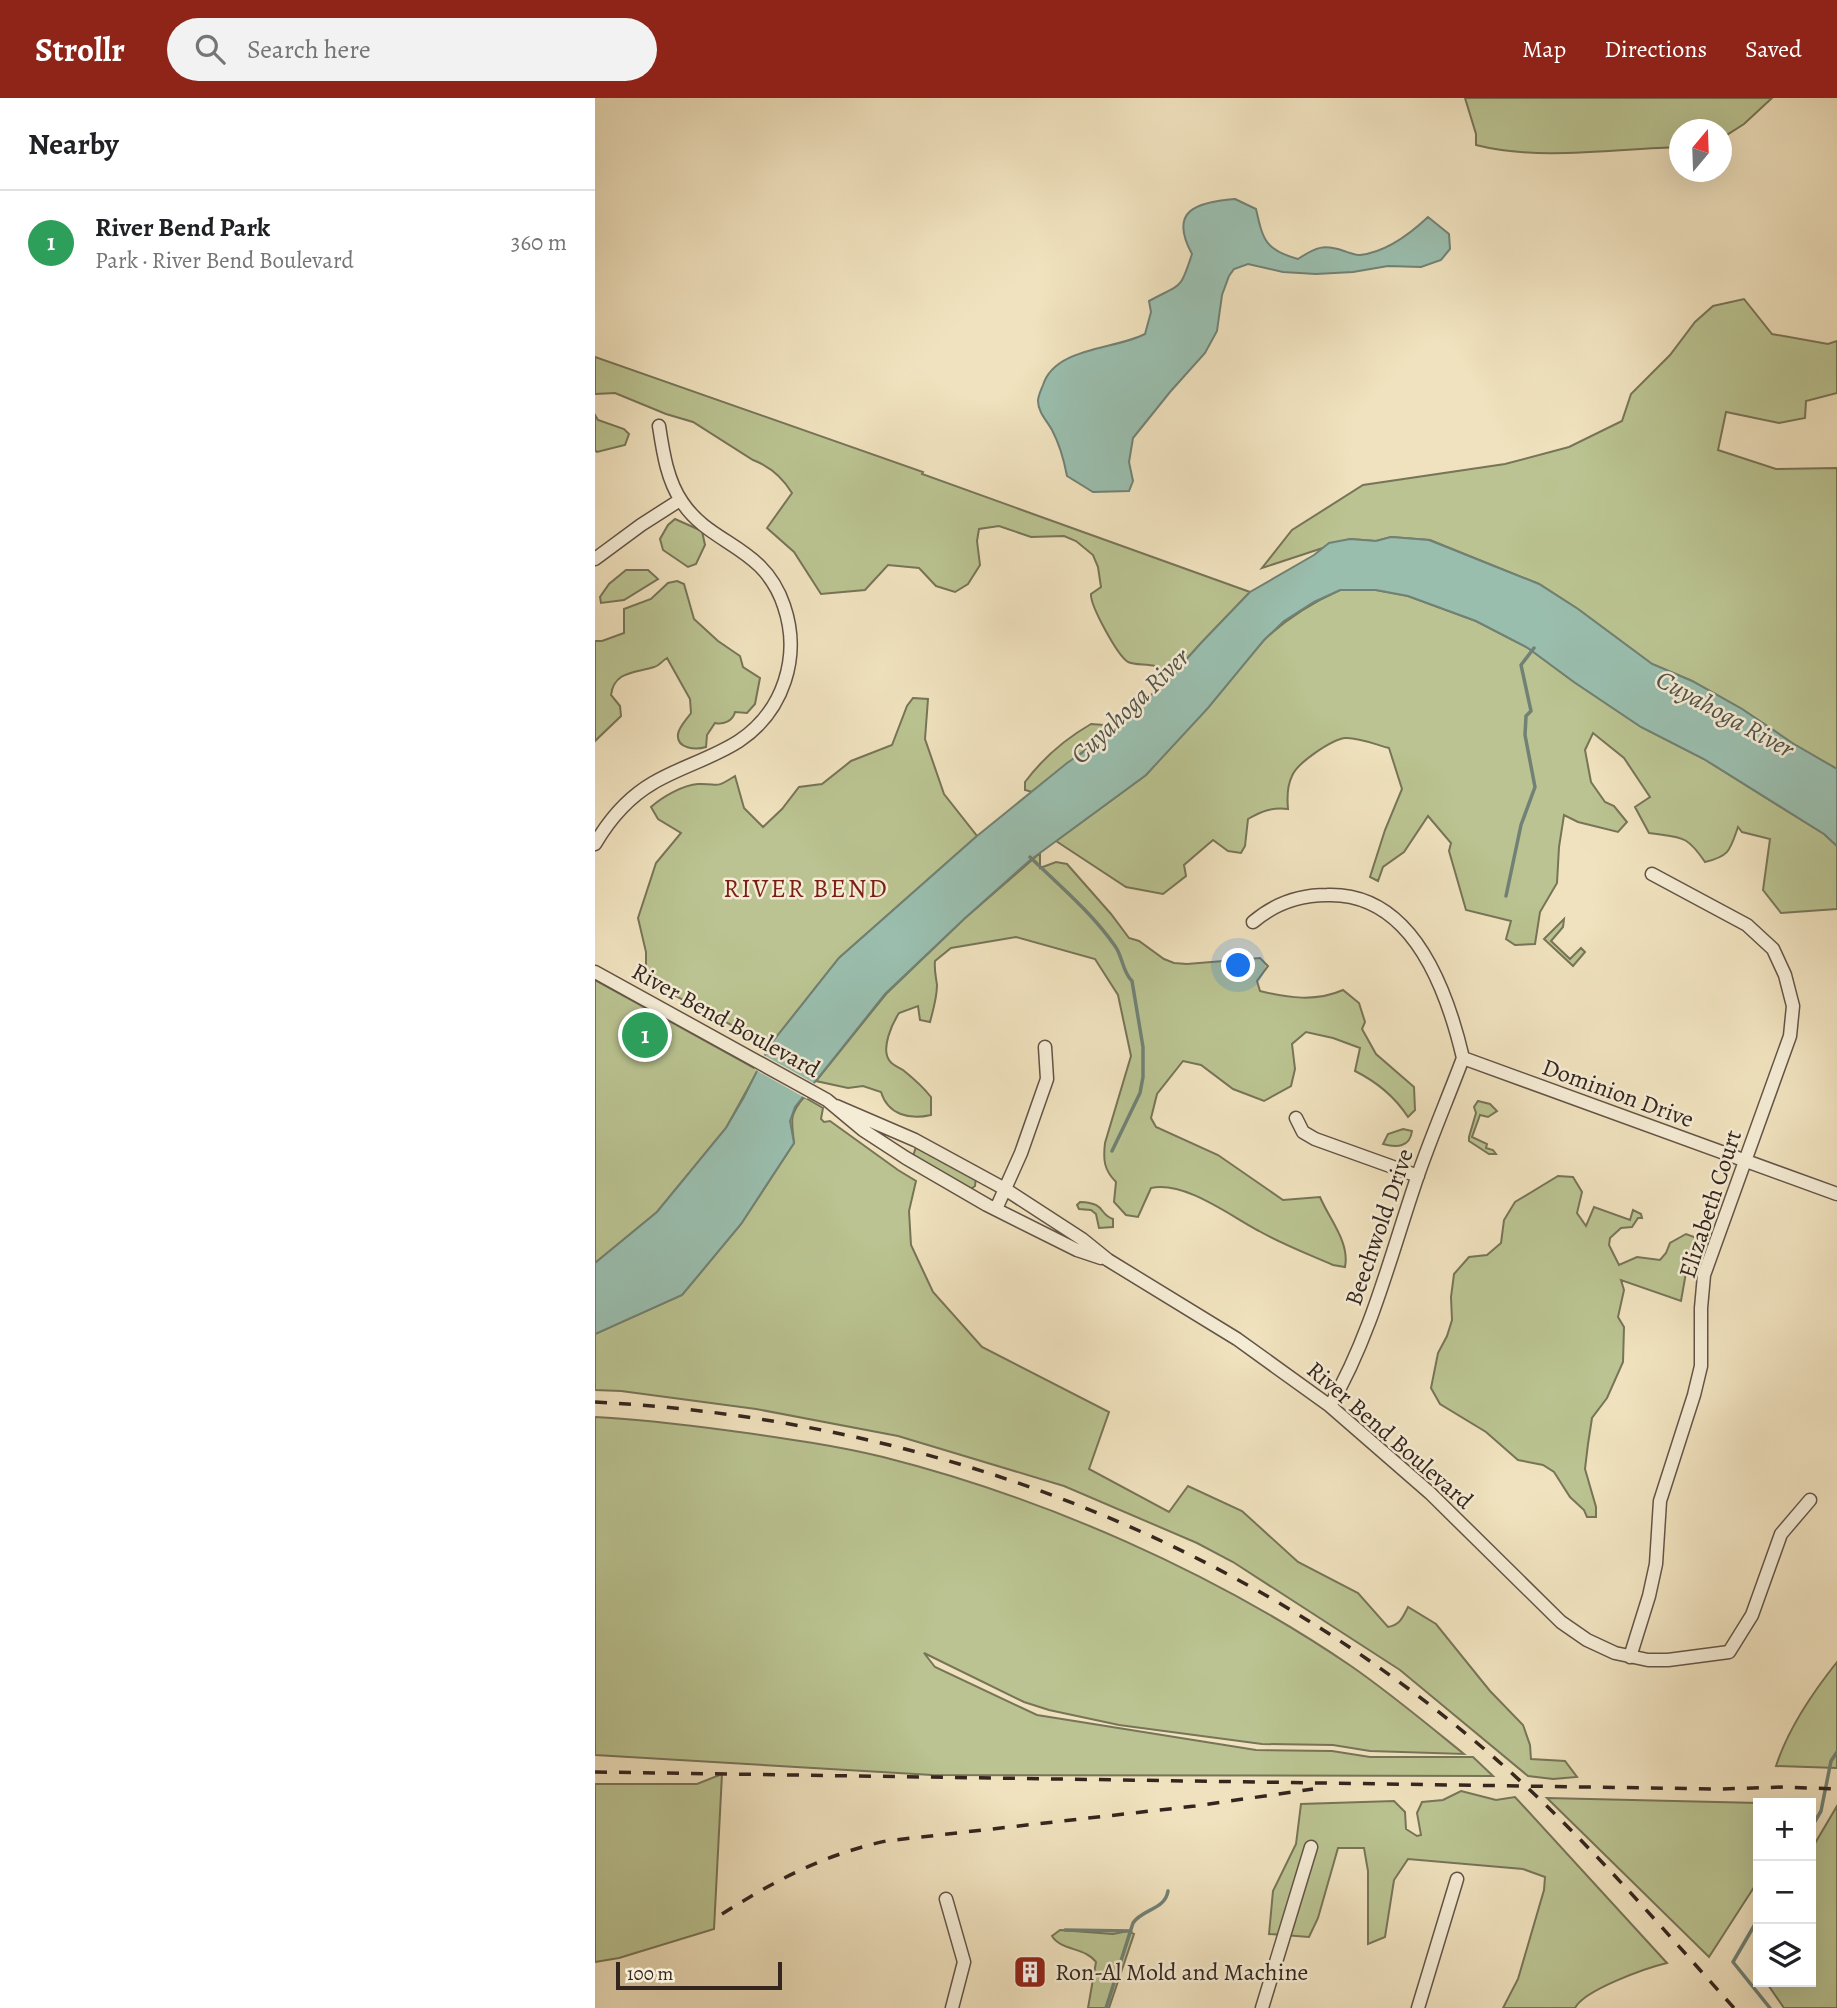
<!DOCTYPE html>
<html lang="en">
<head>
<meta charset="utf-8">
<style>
	:root { --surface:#fff; --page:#f2f2f2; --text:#202124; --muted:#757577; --line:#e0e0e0; --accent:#8f2418 }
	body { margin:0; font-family:Alegreya,serif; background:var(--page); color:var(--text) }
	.controls { position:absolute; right:21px; bottom:21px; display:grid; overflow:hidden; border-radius:0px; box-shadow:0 7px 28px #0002 }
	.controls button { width:63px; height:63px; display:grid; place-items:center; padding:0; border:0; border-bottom:2px solid var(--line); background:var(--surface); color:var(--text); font:35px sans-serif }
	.compass { position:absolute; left:1074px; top:21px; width:63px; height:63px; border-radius:50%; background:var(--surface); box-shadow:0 7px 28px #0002; rotate:19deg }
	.scale { position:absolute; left:21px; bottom:18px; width:166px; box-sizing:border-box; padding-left:7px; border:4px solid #34251f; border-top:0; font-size:19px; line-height:24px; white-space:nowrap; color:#34251f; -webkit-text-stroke:5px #f5ecd5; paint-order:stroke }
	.you { position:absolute; left:644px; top:868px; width:24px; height:24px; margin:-18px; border:5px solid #fff; border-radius:50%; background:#1a73e8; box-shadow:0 0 0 10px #1a73e833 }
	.badge { display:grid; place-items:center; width:46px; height:46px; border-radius:50%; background:var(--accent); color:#fff; font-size:23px; font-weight:700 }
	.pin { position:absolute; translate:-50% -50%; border:4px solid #fff; box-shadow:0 2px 7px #0006 }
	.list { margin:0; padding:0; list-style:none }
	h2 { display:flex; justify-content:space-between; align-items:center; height:91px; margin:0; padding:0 28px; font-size:30px }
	h2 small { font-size:23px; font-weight:400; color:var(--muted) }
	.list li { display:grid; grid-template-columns:46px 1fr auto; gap:21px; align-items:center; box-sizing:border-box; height:105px; padding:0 28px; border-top:2px solid var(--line) }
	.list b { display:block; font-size:26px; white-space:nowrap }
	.list p { margin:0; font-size:23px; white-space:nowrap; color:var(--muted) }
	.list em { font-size:23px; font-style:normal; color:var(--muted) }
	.icon { flex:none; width:38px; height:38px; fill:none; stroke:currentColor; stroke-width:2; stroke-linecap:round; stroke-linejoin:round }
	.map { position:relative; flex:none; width:1242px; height:1910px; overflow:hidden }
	header { display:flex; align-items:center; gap:42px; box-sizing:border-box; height:98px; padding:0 35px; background:var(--accent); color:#fff }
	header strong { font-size:33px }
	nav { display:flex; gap:38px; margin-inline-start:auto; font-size:24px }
	.search { width:490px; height:63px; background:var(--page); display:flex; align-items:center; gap:18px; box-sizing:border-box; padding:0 24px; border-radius:38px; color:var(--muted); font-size:26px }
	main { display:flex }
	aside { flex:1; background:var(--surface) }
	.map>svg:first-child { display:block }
</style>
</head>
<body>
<header>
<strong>Strollr</strong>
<div class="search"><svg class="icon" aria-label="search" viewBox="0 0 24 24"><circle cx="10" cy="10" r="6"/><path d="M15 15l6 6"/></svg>Search here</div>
<nav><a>Map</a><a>Directions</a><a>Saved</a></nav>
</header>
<main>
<aside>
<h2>Nearby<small></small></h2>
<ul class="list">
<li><span class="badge" style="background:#2e9e5b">1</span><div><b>River Bend Park</b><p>Park · River Bend Boulevard</p></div><em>360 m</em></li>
</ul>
</aside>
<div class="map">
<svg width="1242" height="1910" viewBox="0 0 1242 1910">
	<rect width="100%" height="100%" fill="#f0e2be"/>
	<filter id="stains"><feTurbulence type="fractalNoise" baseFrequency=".00286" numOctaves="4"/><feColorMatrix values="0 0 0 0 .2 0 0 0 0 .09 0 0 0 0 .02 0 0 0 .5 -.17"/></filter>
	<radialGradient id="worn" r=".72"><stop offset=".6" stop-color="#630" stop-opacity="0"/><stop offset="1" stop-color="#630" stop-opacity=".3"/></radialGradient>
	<path fill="#bac391" stroke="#777458" stroke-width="2" d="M870,0H1177L1149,26L1127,40L1126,32H1084V49C1020,51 943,63 881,47V36Z
		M1149,201L1177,236L1233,246L1242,243V295L1211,303L1210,320L1184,325L1131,314L1123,352L1181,371L1242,370V671L1199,647L1147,611L1097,583L1057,566L983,511L944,486L835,442L796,439L781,443L755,441L667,470L697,432L768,387L910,366L974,349L1027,323L1036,296L1075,257L1100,224L1118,208Z
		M0,259L328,374L327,376L655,494L606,545L572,583L560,568C552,566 539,567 533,564C522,557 495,507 496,496L506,489L503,469L498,457L481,443L469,438L436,439L404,428L384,431L382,443L385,467L373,486L360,494L341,488L324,470L293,467L270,492L226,496L199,454L172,430L197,395C188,380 174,368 158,362L98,324L71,316L20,295L0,296Z
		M0,317L3,322L29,331L34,336L30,347L2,354L0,352Z
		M80,421L107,433L110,447L101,466L93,469L68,452L65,441L73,427Z
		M31,472H53L63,481L29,502L6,505L5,499L14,486Z
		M82,483L89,486L99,521L123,543L145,558L148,569L165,580L160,606L152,615L140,614C138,623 128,627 120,625L112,637L111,649C101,652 81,651 83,636C84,629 92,621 96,615L95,601L72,560C67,563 64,568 59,569C40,575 19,573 16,597L25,608L26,618L0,643V543H7L29,535V511L56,501L73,485Z
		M745,492H781L813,498L881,523L933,550L979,584L1046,629L1109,661L1229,736L1242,748V811L1186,815L1168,792L1175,741L1147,734L1143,729C1135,752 1135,758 1110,764C1091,736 1087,740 1054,735L1040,709L1055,699L1029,660L998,635L990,652L996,684L1010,704L1019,708L1032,724L1023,734L983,724L969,717L964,749L962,785L945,814L940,846L920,847L911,841L916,823L871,812L854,753L856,745L833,718L809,754L788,769L783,783L775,779L790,732L807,691L794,650C782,647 763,639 750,640C736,642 702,665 697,678C692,688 692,700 693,711C677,709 667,713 653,721L650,748L646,755L633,753L618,742L589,767L591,778L568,796L531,789L461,743L551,677L669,542C692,520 716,505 745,492Z
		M318,600L333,601L330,641L349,696L382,738L244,860L175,947L69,892L51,875V854L43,820L61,765L86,735L63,721L56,709C67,699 88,687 103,686C125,685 118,692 140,678L149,710L168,729L187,711L204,689L227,686L256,663L297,647L312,608Z
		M496,626L509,627L514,633L437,694L430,692V684C448,660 470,641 496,626Z
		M445,755V770L461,764L472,766L516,816L534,840L544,843L569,861L579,865L592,866L665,860L673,868L662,883L665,893C693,900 721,904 748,892L764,905L770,924L767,931L781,956L819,989L820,1012L813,1019C800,999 782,984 760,973L765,950L738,940L711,934L697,946L700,971L696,988L669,1003L638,991L606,967L588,963L562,996L556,1020L561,1029L623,1057L688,1102L725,1099C734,1121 755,1144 750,1169L738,1167C713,1156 687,1146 664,1133C634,1117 590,1083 556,1090L543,1119L531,1117L519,1104L521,1084C509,1072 508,1062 510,1045L536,958L523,897L500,861L421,839L356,850L340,863C339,872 341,879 342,887C342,900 338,912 335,924L325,922L323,908L304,915C297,926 286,950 294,962C297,967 303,969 308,972C318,980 328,989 336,999V1017C315,1022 293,1017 286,994L268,988L253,990L221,983L291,896L369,821Z
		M969,821L968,829L956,843L975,861L986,850L990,854L978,868L949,841Z
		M0,882L163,972L131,1030L62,1114L0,1165Z
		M209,999L228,1010L226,1021L229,1024L235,1023L303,1072L321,1083L314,1113L316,1147L338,1194L387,1249L514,1314L494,1371L574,1414L593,1388L647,1413L703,1464L763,1495L793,1529C805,1527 808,1519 813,1509L841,1526L895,1593L928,1627L935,1647L936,1661L970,1663L982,1679L958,1681L933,1678L805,1572L638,1464L602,1445L469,1388L303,1338L161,1311L26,1293L0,1292V1236L87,1197L146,1126L199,1045C197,1023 193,1018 209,999Z
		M883,1003L895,1006L902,1013L893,1019L885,1017L877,1039L892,1046L891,1050L898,1052L901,1056H894L874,1043V1039L881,1015L879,1009Z
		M808,1031L817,1033C815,1049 802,1050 788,1046L793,1036Z
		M321,1049L381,1079L380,1088L376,1091L318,1058Z
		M963,1078L978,1079L987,1094L982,1115L991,1128L999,1109L1035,1122L1038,1112L1046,1116L1047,1120H1043L1037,1129L1026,1130L1015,1140L1014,1147L1024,1167L1042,1159L1065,1162L1071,1155L1075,1145L1091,1136L1102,1140L1092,1169L1086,1203L1026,1182L1029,1192L1023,1219L1029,1229L1028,1264L1012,1300L997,1320L993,1346L990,1371L1001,1409V1419H992L989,1412L975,1399L959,1374L948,1367L923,1362L891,1334L845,1306L836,1290L843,1255L852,1238L857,1222L856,1199L859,1176L874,1159L892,1157L906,1145L909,1122L920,1104Z
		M485,1104C512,1105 503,1116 518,1121V1129L504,1130L501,1116L496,1112L484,1111L482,1107Z
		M0,1319C46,1321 92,1327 137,1333C187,1340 239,1347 288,1359C450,1400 618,1474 756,1568C795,1595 832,1626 869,1656L775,1653L738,1647L667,1646L524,1627L454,1612L429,1604L329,1555L340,1569L442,1617L661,1652L737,1653L775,1659H878L898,1678L337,1677L0,1657Z
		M1242,1564V1670L1181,1668C1193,1631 1218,1594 1242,1564Z
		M127,1676L119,1831L24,1860L0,1864V1686H102Z
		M866,1693L901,1702L920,1699L1072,1865C1051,1870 989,1892 980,1910H908L923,1881L949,1792L950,1779L928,1771L813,1761L799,1782L790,1839L773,1846V1773L769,1750H743L723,1820L714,1839L674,1836L678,1793L701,1746L706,1706L799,1703L810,1714L811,1731L822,1738L826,1737L822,1715L827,1704L848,1702Z
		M952,1700L1164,1705L1163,1783L1114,1859Z
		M1242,1708V1910H1189L1171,1884H1216V1752Z
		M465,1832L518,1836L533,1833L539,1836L514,1910H493L501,1864C490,1849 466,1853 457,1838Z"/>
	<path fill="#9abeae" stroke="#718175" stroke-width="2" d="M640,101L661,111C668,142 670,152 703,161C721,149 729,146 749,153C755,155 760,157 765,157C792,154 815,136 833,119L854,136L855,151L846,162L826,169L793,168L758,174L721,176L688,174L653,166L639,171L634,178L627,197L622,233L610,255L575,294L538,340L534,364L538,383L534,393L498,394L472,378C469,362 465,347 457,332C452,323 443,314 443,303C443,298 446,292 448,287C460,249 519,252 550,236L556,214L554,203C587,185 585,193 597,156C573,112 602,104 640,101Z
		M796,439L834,442L944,486L983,511L1057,566L1097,583L1147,611L1199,646L1242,671V748L1229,736L1109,661L1046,629L979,584L933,550L881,523L813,498L781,492H745L719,504L689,523L669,542L613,610L551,677L434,763L369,821L290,896L200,1009L195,1023L199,1045L146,1126L87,1197L0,1236V1165L62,1114L131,1030L149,999L175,947L244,860L382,738L472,665L499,647L572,583L606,545L655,494L719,457L734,445L755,441L781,443Z"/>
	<path fill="#f0e2be" d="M167,956L222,987L212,1001L159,971Z"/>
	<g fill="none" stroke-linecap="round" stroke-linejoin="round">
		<path stroke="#718175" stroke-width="3.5" d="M435,759C464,787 497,815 520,848C528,859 527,873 537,883L548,949V979L545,995L517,1053
			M911,798L926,727L940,689L930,637L931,618L936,613L926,567L939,550
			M1216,1730L1226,1713L1236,1663L1242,1654
			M1163,1821L1138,1864L1175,1910
			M470,1832L536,1833
			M511,1910L538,1825C547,1811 570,1812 573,1793"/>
		<defs>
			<path id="minor" d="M0,461L46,427L85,402
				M0,746C14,722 34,699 58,685C85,669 118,660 144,643C189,613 206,558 189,508C169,447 116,448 87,404C72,382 68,354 64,328
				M658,824C679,806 704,797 732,797C818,794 852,892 868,960
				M0,874L232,1002L268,1032L311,1060L392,1107L482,1152L506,1160
				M868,960L1242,1096
				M241,1008L320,1042L410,1091L487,1141L513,1162L642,1241L735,1308L835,1395L966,1524L992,1542L1020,1555L1053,1562H1073L1134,1554L1157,1517L1186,1436L1215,1402
				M701,1020L708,1034L720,1041L823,1078
				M401,1111L426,1055L452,981L450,949
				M735,1308C776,1238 796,1156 822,1080C836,1039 853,1000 868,960
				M1035,1559L1054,1498L1061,1466L1065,1403L1099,1297L1106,1268V1210L1109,1177L1195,938L1198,908L1190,877L1178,851L1152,827L1057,776
				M351,1801L369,1864L357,1910
				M667,1910L716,1749
				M823,1910L862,1781"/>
		</defs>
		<use href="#minor" stroke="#635447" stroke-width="15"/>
		<use href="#minor" stroke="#f5ecd5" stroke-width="12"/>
		<path stroke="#34251f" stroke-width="3.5" stroke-dasharray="12 12" stroke-linecap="butt" d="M0,1304C329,1321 636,1436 888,1650C980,1728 1059,1821 1139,1910
			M0,1674L1124,1691L1188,1689L1242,1691
			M127,1816C181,1782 228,1757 291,1743L600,1708L718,1691"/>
	</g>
	<defs>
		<symbol id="building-square" viewBox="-11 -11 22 22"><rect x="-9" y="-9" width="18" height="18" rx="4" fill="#8f2418" stroke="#f5ecd5"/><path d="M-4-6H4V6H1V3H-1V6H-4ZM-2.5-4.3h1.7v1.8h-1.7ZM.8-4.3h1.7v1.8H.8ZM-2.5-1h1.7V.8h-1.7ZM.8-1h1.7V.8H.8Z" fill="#fff"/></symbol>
	</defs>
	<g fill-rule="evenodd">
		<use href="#building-square" x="416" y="1855" width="38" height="38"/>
	</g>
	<g text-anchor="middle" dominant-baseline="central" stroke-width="5" stroke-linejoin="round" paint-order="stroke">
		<g font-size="24" fill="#34251f" stroke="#f5ecd5">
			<text transform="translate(131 922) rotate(29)">River Bend Boulevard</text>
			<text transform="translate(1023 995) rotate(20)">Dominion Drive</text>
			<text transform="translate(1115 1106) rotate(-72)">Elizabeth Court</text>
			<text transform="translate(784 1129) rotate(-71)">Beechwold Drive</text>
			<text transform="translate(795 1337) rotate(41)">River Bend Boulevard</text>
		</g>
		<g font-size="24" fill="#34251f" stroke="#f5ecd5" text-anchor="start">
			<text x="460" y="1874">Ron-Al Mold and Machine</text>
		</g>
		<g font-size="26" font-style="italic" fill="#53534a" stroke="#f5ecd5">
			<text transform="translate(535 608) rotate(-44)">Cuyahoga River</text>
			<text transform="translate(1130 616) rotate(29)">Cuyahoga River</text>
		</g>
		<g font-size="26" letter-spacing="2" fill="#7a1f14" stroke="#f5ecd5">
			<text x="211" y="790">RIVER BEND</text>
		</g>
	</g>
	<rect width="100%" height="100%" filter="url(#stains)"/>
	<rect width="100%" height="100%" fill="url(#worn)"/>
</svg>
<div class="controls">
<button>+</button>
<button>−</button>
<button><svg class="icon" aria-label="layers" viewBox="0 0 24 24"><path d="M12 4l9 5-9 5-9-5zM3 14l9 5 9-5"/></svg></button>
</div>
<svg class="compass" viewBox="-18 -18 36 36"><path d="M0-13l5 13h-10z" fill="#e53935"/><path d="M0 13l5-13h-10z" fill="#757577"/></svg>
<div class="scale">100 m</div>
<div class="you"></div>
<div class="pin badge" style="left:50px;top:937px;background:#2e9e5b">1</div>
</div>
</main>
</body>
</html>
